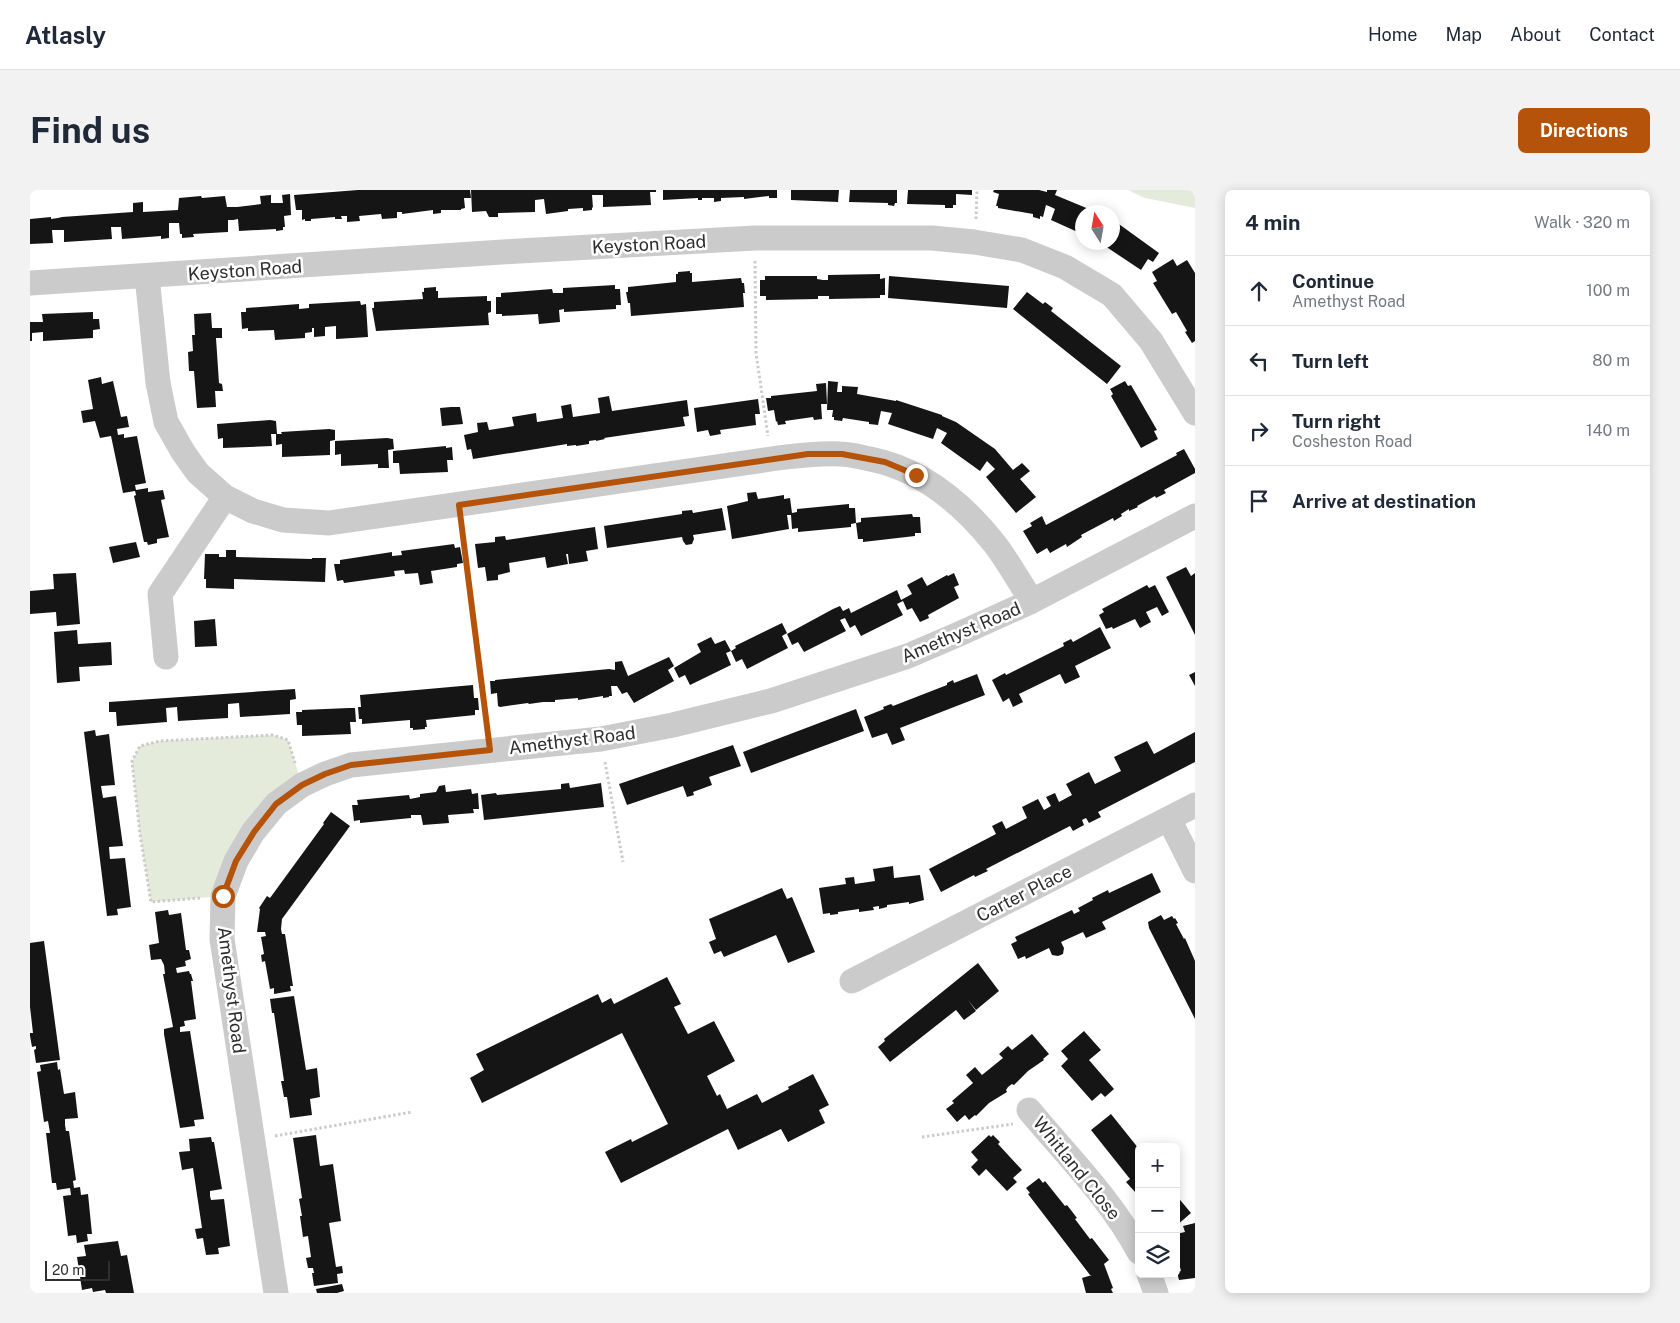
<!DOCTYPE html>
<html lang="en">
<head>
<meta charset="utf-8">
<style>
	:root { --surface:#fff; --page:#f2f2f3; --text:#1f2937; --muted:#747a83; --line:#e0e1e3; --accent:#b45309 }
	body { margin:0; font-family:"Public Sans",sans-serif; background:var(--page); color:var(--text) }
	.controls { position:absolute; right:15px; bottom:15px; display:grid; overflow:hidden; border-radius:8px; box-shadow:0 2px 12px #0003 }
	.controls button { width:45px; height:45px; display:grid; place-items:center; padding:0; border:0; border-bottom:1px solid var(--line); background:var(--surface); color:var(--text); font:25px sans-serif }
	.compass { position:absolute; left:1045px; top:15px; width:45px; height:45px; border-radius:50%; background:var(--surface); box-shadow:0 2px 12px #0003; rotate:349deg }
	.scale { position:absolute; left:15px; bottom:12px; width:65px; box-sizing:border-box; padding-left:5px; border:2px solid #2e2e2e; border-top:0; font-size:14px; line-height:18px; white-space:nowrap; color:#2e2e2e; -webkit-text-stroke:4px #fff; paint-order:stroke }
	.stop { position:absolute; width:15px; height:15px; margin:-11px; border:4px solid #b45309; border-radius:50%; background:#fff }
	.stop.end { background:#b45309; border-color:#fff; box-shadow:0 1px 5px #0008 }
	.list { margin:0; padding:0; list-style:none }
	h2 { display:flex; justify-content:space-between; align-items:center; height:65px; margin:0; padding:0 20px; font-size:21px }
	h2 small { font-size:16px; font-weight:400; color:var(--muted) }
	.list li { display:grid; grid-template-columns:32px 1fr auto; gap:15px; align-items:center; box-sizing:border-box; height:70px; padding:0 20px; border-top:1px solid var(--line) }
	.list b { display:block; font-size:19px; white-space:nowrap }
	.list p { margin:0; font-size:16px; white-space:nowrap; color:var(--muted) }
	.list em { font-size:16px; font-style:normal; color:var(--muted) }
	.icon { flex:none; width:28px; height:28px; fill:none; stroke:currentColor; stroke-width:2; stroke-linecap:round; stroke-linejoin:round }
	.map { position:relative; flex:none; width:1165px; height:1103px; overflow:hidden; border-radius:8px }
	header { display:flex; align-items:center; gap:30px; box-sizing:border-box; height:70px; padding:0 25px; background:var(--surface); border-bottom:1px solid var(--line) }
	header strong { font-size:24px }
	nav { display:flex; gap:28px; margin-inline-start:auto; font-size:18px }
	.intro { display:flex; align-items:center; justify-content:space-between; box-sizing:border-box; height:120px; padding:0 30px }
	h1 { margin:0; font-size:35px }
	.button { padding:12px 22px; border-radius:8px; background:var(--accent); color:#fff; font-size:18px; font-weight:700 }
	main { display:flex; gap:30px; padding:0 30px }
	aside { flex:1; background:var(--surface); border-radius:8px; box-shadow:0 2px 12px #0003 }
	.map>svg:first-child { display:block }
</style>
</head>
<body>
<header>
<strong>Atlasly</strong>
<nav><a>Home</a><a>Map</a><a>About</a><a>Contact</a></nav>
</header>
<div class="intro"><h1>Find us</h1><a class="button">Directions</a></div>
<main>
<div class="map">
<svg width="1165" height="1103" viewBox="0 0 1165 1103">
	<rect width="100%" height="100%" fill="#fff"/>
	<path fill="#e4ebdb" d="M1098,0H1165V18L1115,8Z
		M243,545L258,550L272,595L246,614L193,706L121,712L110,644L102,571L110,556L130,551Z"/>
	<path fill="#151515" d="M328,0H440L441,8H434L435,18L431,19V20H411V23L403,24V20L372,24V22H367V28L352,29L351,24L329,26L330,31L317,32V26H311L312,29H305V27L281,29V31H275V29L272,30V20H266L264,5Z
		M441,0H626V2H620L621,15L573,17V5H562L563,18L562,17V20L553,21V18L538,19V21L516,24L514,9L505,10V22L468,23V27H459L456,21L442,22Z
		M633,0H747V8H739V6L714,9V7L691,8V11L684,12V8H672V10H668V8L633,10Z
		M761,0H809L808,12L761,10Z
		M820,0H867V13H865L864,16L858,15V13L819,12Z
		M878,0H942V5L926,4V15H923V18H915V15L877,14Z
		M964,0H1009L1017,2V0H1027L1025,5L1066,22H1052V44L1021,30L1025,19L1021,17L1016,15L1013,27L1010,26V29L1003,27V24L968,18V16H966L969,4L963,2Z
		M260,4L261,25L254,26L255,37H253V40L246,41V39L209,41L208,29L203,30H198V42L163,44L164,47L152,48V44H150L149,33H139V48L131,49V46L92,49L91,37H81L82,49L34,52V40H22L23,53L0,54V29L21,27V29L28,28L32,27L103,22V13L113,12V22L148,20L149,8L171,6L172,8L195,6L197,17H207L231,14L230,6L241,5V13H253L252,5Z
		M1082,32H1086L1129,63L1123,72L1118,69L1111,80L1072,54L1073,52H1082Z
		M1143,69L1147,76L1157,70L1165,83V151L1162,153L1155,142L1157,141L1146,122L1142,124L1123,93L1127,91L1122,82Z
		M660,81V83H662V92L711,88L712,93H714L715,103H713L714,117L601,126L600,113H598L596,102H598V97L646,92V84H648V82Z
		M850,84V89L855,88V105H850V108L799,109V106H788V109L736,110V106H730V90H735V86H787V89L793,90H798V85Z
		M859,86L979,96L977,118L858,108Z
		M585,95V99H590L591,115H586V119L534,122V119L529,120L530,132L509,134L508,124L472,126V124H466V107H471V103L522,99L523,103H533V98Z
		M406,97V101H408V108L457,106V111H461V122L458,123L459,135L346,141L342,118H344V112L393,109L392,102H394V98Z
		M997,102L1013,114L1015,112L1023,118L1021,121L1091,176L1077,194L983,119Z
		M330,111L331,115L336,114L338,147L306,149V136L295,137V146L284,147V138H282V142L275,143V148L245,150L244,140L218,141V138L212,139L211,122H216V118L269,114V119L279,118V114Z
		M63,122V129H69L70,139L63,140V148L13,151V142L2,143V151H0V132H13L12,124Z
		M181,123L182,138H192V148H186L189,193L192,194L193,201H185L186,217L167,218L164,181H159L158,162L163,161L162,145H165L164,124Z
		M71,187L72,194L83,191L91,227L97,226L99,237L87,239L88,245L94,244V248L107,246L116,293L105,295L106,300L118,298V302L133,300L135,309L131,310L139,347L127,349V353L118,355L117,352H114L104,306L106,305L105,301L93,303L81,246L70,248L65,231L53,233L51,221L63,219L58,190Z
		M798,191L808,192L807,202H812V196L828,197L827,204L866,211V210L912,225V226L926,232L965,259L983,280L992,273L1000,281L990,289L1006,307L986,323L956,287L965,279L957,271L950,281L911,253L917,243L907,238L903,249L858,234L862,223L851,221L848,235L839,234V232L813,228L812,231L804,230V227H802L803,220H797Z
		M1095,191L1098,196L1101,195L1127,240L1124,241L1128,249L1111,258L1081,206L1083,204L1080,199Z
		M796,193L797,214H791L792,229L784,230L783,227L755,231L756,234L748,235L747,231L746,232L744,220L738,221L736,208H741V206L787,201L786,194Z
		M579,206L582,221L657,210L659,226L653,227L655,236L574,248L575,249L566,251V250L559,251V254L546,256V255L537,256V254L443,269L441,259L437,260L434,245L448,242L447,233L457,232L459,240L484,236L482,227L506,223L507,232L533,228L531,216L541,214L543,227L570,223L568,208Z
		M728,209L730,224H725L726,235L690,240L691,244L680,246L678,240L667,242L664,218Z
		M421,217H430L433,234L412,236L410,218Z
		M240,230L246,231L247,244H241L242,256L193,258V248L188,249L187,234Z
		M299,239L305,240V250L300,251V265L252,267V254L246,255V244H252L251,242Z
		M357,248L363,249L364,259L358,260L359,278H348V274L311,276V264L305,265V251Z
		M416,256V258L422,257L423,270H417L418,282L370,284L369,273H363V261Z
		M1154,259L1165,279V283L1134,300L1136,303L1126,308L1125,306L1107,316L1108,317L1099,321V319L1091,324L1092,326L1084,331L1083,328L1051,345L1052,347L1037,357L1036,354L1020,363L1017,358L1007,364L993,341L1002,336L1000,333L1012,326L1016,335L1147,265L1146,263Z
		M726,302L728,309L754,305V309L760,308L762,323L767,322V319L819,314V318H825L826,333L821,334V337L768,342V338L762,339L761,325H757L759,339L702,349L697,316L718,311L717,303Z
		M692,318L696,340L663,345L664,349L662,354L656,355L653,351L652,347L577,358L574,336L652,324V321L662,320L663,323Z
		M882,324L883,327H890L891,343H885V346L833,352V349H828L826,333L831,332V328Z
		M565,337L568,359L556,361L558,371L539,374L538,364H536L538,374L517,378L515,367L479,373L480,382L468,385V390L457,391L455,377L448,378L445,354L465,352V347L475,346L476,350Z
		M106,352L110,367L83,373L79,357Z
		M424,354L425,358L430,357L433,373L427,374V377L401,381L403,393L390,395L388,383L375,384L374,380L364,381L365,386L314,393L313,390L307,391L304,374H310V370L362,362V366L372,365L371,361Z
		M196,360H206V367L282,369V368H296L295,392L204,389V399L176,398V389H174L175,364H189V367H196Z
		M1156,377L1161,386L1165,383V445L1136,387Z
		M46,383L50,434L27,436L26,422L0,424V401L24,399L23,384Z
		M924,383L929,395L924,397L929,408L898,425L899,428L890,432L882,418L877,420L873,411L867,414L873,425L831,446L825,435L820,438L815,428L810,430L816,441L774,462L768,452L762,455L757,444L803,419L810,416L813,421L819,418L821,423L867,400L871,410L882,404L877,395L892,387L897,396L917,385L918,386Z
		M1117,395L1119,398L1125,395L1139,422L1132,426L1127,417L1116,422L1121,432L1110,438L1105,429L1083,439L1082,437L1076,439L1069,425L1074,422L1072,419Z
		M185,429L187,456L165,457L164,431Z
		M752,433L757,443L752,446L758,458L717,479L712,469L706,472L701,461L706,458L705,456Z
		M1070,437L1081,458L1045,476L1050,487L1035,494L1030,484L989,504L993,512L983,517L979,508L973,512L962,490L975,483L976,485L1034,456L1033,453L1041,449L1043,452Z
		M47,440L48,454L81,452L82,475L49,477L50,491L27,493L24,442Z
		M681,447L685,454L695,450L701,461L696,463L701,475L660,495L655,485L649,488L644,478L671,462L667,454Z
		M639,467L644,476L638,480L644,491L604,513L597,502L592,504L587,496H581L582,506H579V507L573,508V506L548,510V508L525,510V512H513L499,514L498,513L470,517L468,516L467,503L461,504L460,491H465V490L579,479L585,480V472L592,471L598,486Z
		M1165,482V496L1159,485Z
		M947,484L955,505L870,538L875,550L862,555L857,543L842,548L834,527L854,519L853,517L861,514L863,516L917,495V493L923,490L924,493Z
		M443,495L444,508H448L449,520H445V525L396,530L397,537H395V539L383,540V538H380V530L332,534V529H329L328,517H331L330,505Z
		M265,499L266,509L260,510V524L210,527L209,513L198,514V528L148,531L147,517L136,518L137,532L87,536L86,522H79V512Z
		M319,518H325L326,532H320L321,544L272,546V535H267L266,522H272V520Z
		M826,519L834,541L721,583L713,562Z
		M65,540L66,546L79,544L85,595L71,596L73,608L86,606L93,656L79,657L80,669L95,668L101,717L87,719L88,725L77,726L54,542Z
		M1165,542V572L1068,622L1071,627L1059,633L1056,628L1052,630L1054,635L1043,641L1040,636L956,679L958,681L945,687L944,685L911,702L899,679L966,644L962,636L972,631L976,639L997,628L992,617L1008,609L1014,620L1021,616L1016,607L1025,603L1029,612L1042,605L1036,594L1059,582L1065,594L1091,581L1084,567L1117,551L1124,564Z
		M703,555L711,576L679,587L682,595L663,602L664,605L657,607L653,596L597,615L589,594Z
		M539,593L540,598L571,593L574,617L454,630L451,605L466,603L467,605L531,599V594Z
		M415,595L416,602L441,599L442,604L448,603L449,619H443L444,623L418,625L419,633L393,635L391,625H381V628L330,633V630L324,631L322,615H328L327,610L379,605L380,609L390,607V604L406,602L409,596Z
		M301,622L320,636L252,729L251,739L252,744H255L263,796H260L261,801L244,804V798L240,799L235,771L232,772L231,765L234,764L231,747L236,746L235,742H227L230,719L229,718L237,706L240,708L294,634L293,633Z
		M863,676L864,688L890,685L894,710L879,714V712L857,715V717L849,719V716L843,717L844,720L829,722V719L808,722V724L800,725V723L793,724L789,698L816,694L815,688L824,687L825,694L845,691L843,679Z
		M1122,683L1131,702L1072,732L1076,739L1056,748L1053,742L1031,752L1034,758L1033,764L1028,766L1022,765L1019,758L996,769L995,766L988,769L981,754L987,751L985,747L1042,720L1044,724L1050,721L1048,718L1063,710L1062,708L1078,700L1079,703Z
		M752,698L757,709L762,707L785,762L758,773L746,745L694,767L691,761L684,764L679,752L686,749L679,729Z
		M138,720L139,725L151,723L156,760H159L161,769L155,771L156,776L146,778L147,783L159,781L160,784H161L163,791H161L166,829L154,831L155,836L150,837V842L160,841L174,929L164,930L165,936L150,938L134,844V839L143,837L133,784H135L134,775L131,769L121,770L119,755L129,753L125,722Z
		M1131,725L1134,730L1142,726L1144,729L1145,728L1148,733L1146,734L1154,749L1155,748L1165,771V829L1119,738L1118,732Z
		M14,751L30,870L6,873L4,860L6,859V856L2,857L0,846V843H3L0,817V753Z
		M948,773L969,801L946,820L938,810L946,821L934,830L926,820L860,872L848,857L855,851L854,849Z
		M637,787L651,814L644,817L658,844L684,831L705,871L677,886L687,906L690,904L697,919L727,904L732,913L759,899L758,897L783,884L799,915L789,920L795,933L758,952L751,939L708,960L698,939L591,993L575,962L601,949L602,952L638,934L592,843L452,913L440,888L454,880L446,864L568,804L572,813L581,808L584,814Z
		M264,806L276,880L287,878L290,907L280,909L282,925L260,928L257,907H254L251,891H254L244,823H242L240,809Z
		M1054,841L1071,860L1059,870L1084,899L1075,907L1071,903L1062,911L1031,876L1038,869L1031,861Z
		M1002,844L1019,864L1013,869L1014,870L998,881L984,895L982,894L978,897L976,900L977,902L959,913L946,926L945,925L939,930L935,925L927,932L916,919L924,913L922,911L943,893L936,885L945,877L952,885L973,868L969,864L978,856L982,860Z
		M27,872L28,880L30,879L34,904L45,902L48,928L35,929V935L36,941H39L46,990L43,991L44,998L50,997L51,1005L58,1004L62,1044H57L58,1051L47,1053L46,1045L38,1046L33,1006L41,1005L40,998L27,1000L26,993H22L16,943H20L18,931L14,932L7,882L11,881L10,875Z
		M1081,924L1109,959V1001L1106,1003L1096,992L1100,989L1061,940Z
		M286,945L290,976L303,974L311,1031L299,1033L306,1077L312,1076L313,1083L307,1084L308,1093L284,1096L282,1083H284L283,1078H278L276,1068L281,1067L278,1046L273,1047L270,1026H272L269,1009L272,1008L263,948Z
		M959,945L961,947L963,945L970,952L968,954L992,980L983,988L987,992L977,1001L956,979L949,986L941,977L948,970L941,962Z
		M181,947L182,952H184L192,999L180,1001V1006L181,1010L194,1009L200,1056L188,1058L189,1064L176,1065L173,1048L167,1049L165,1039L172,1038L163,978L152,980L149,962L160,961L159,949Z
		M1009,988L1013,993L1015,991L1035,1016L1037,1015L1047,1028L1045,1029L1060,1049L1062,1048L1079,1070L1074,1074L1083,1098L1081,1099L1083,1103H1056L1052,1088L1062,1085H1060L998,1004L1000,1003L996,998Z
		M1146,1005L1161,1023L1146,1036Z
		M1165,1033V1088L1149,1090L1147,1082L1151,1081L1146,1061V1044L1155,1042L1153,1036Z
		M88,1051L91,1066L97,1065L104,1103H76L75,1100L63,1102L62,1098L52,1100L47,1067L56,1066L54,1055Z
		M312,1094L314,1101L307,1103H287L286,1099Z"/>
	<g fill="none" stroke-linecap="round" stroke-linejoin="round">
		<path stroke="#cbcbcb" stroke-width="3" stroke-dasharray="2.5 2.5" stroke-linecap="butt" d="M946,29L947,0
			M725,71L726,163L738,246
			M431,335L457,537
			M575,572L593,672
			M170,708L121,712L110,644L102,571L110,556L130,551L243,545L258,550L265,573
			M245,946L382,922
			M892,947L983,934"/>
		<path stroke="#cbcbcb" stroke-width="25" d="M117,86L128,193L136,232L153,262L168,283L195,307L223,321L253,330L299,333L741,269C764,266 787,263 810,264C820,264 830,267 840,269C891,279 932,313 964,353C978,371 989,392 1002,411
			M0,93L489,61L725,48H902L944,52L992,60L1035,77L1082,105L1121,151L1165,223
			M136,467L130,404L195,307
			M1139,629L1165,681
			M822,791L1165,615
			M999,920C1037,966 1081,1009 1109,1062
			M1119,1084L1126,1103
			M246,1103L192,749L193,706L206,671L223,642L246,614L272,595L295,584L321,575L571,549L643,535L741,511L878,466L929,444L1002,411L1165,326"/>
	</g>
	<g fill="none" stroke-linecap="round" stroke-linejoin="round">
		<path stroke="#b45309" stroke-width="6" d="M193,706L206,671L224,642L246,614L272,595L295,584L321,575L460,560L429,315L778,264H812L855,272L886,285"/>
	</g>
	<g text-anchor="middle" dominant-baseline="central" stroke-width="5" stroke-linejoin="round" paint-order="stroke">
		<g font-size="18" fill="#2e2e2e" stroke="#fff">
			<text transform="translate(619 54) rotate(-3)">Keyston Road</text>
			<text transform="translate(215 80) rotate(-4)">Keyston Road</text>
			<text transform="translate(931 442) rotate(-23)">Amethyst Road</text>
			<text transform="translate(542 550) rotate(-7)">Amethyst Road</text>
			<text transform="translate(994 703) rotate(-27)">Carter Place</text>
			<text transform="translate(202 800) rotate(83)">Amethyst Road</text>
			<text transform="translate(1047 978) rotate(51)">Whitland Close</text>
		</g>
	</g>
</svg>
<div class="controls">
<button>+</button>
<button>−</button>
<button><svg class="icon" aria-label="layers" viewBox="0 0 24 24"><path d="M12 4l9 5-9 5-9-5zM3 14l9 5 9-5"/></svg></button>
</div>
<svg class="compass" viewBox="-18 -18 36 36"><path d="M0-13l5 13h-10z" fill="#e53935"/><path d="M0 13l5-13h-10z" fill="#747a83"/></svg>
<div class="scale">20 m</div>
<div class="stop" style="left:193px;top:706px"></div>
<div class="stop end" style="left:886px;top:285px"></div>
</div>
<aside>
<h2>4 min<small>Walk · 320 m</small></h2>
<ul class="list">
<li><svg class="icon" aria-label="ahead" viewBox="0 0 24 24"><path d="M12 20V5M6 11l6-6 6 6"/></svg><div><b>Continue</b><p>Amethyst Road</p></div><em>100 m</em></li>
<li><svg class="icon" aria-label="left" viewBox="0 0 24 24"><path d="M17 20v-9H6M10 6l-5 5 5 5"/></svg><div><b>Turn left</b></div><em>80 m</em></li>
<li><svg class="icon" aria-label="right" viewBox="0 0 24 24"><path d="M7 20v-9h11M14 6l5 5-5 5"/></svg><div><b>Turn right</b><p>Cosheston Road</p></div><em>140 m</em></li>
<li><svg class="icon" aria-label="arrive" viewBox="0 0 24 24"><path d="M6 21V4h12l-3 4 3 4H6"/></svg><div><b>Arrive at destination</b></div></li>
</ul>
</aside>
</main>
</body>
</html>
